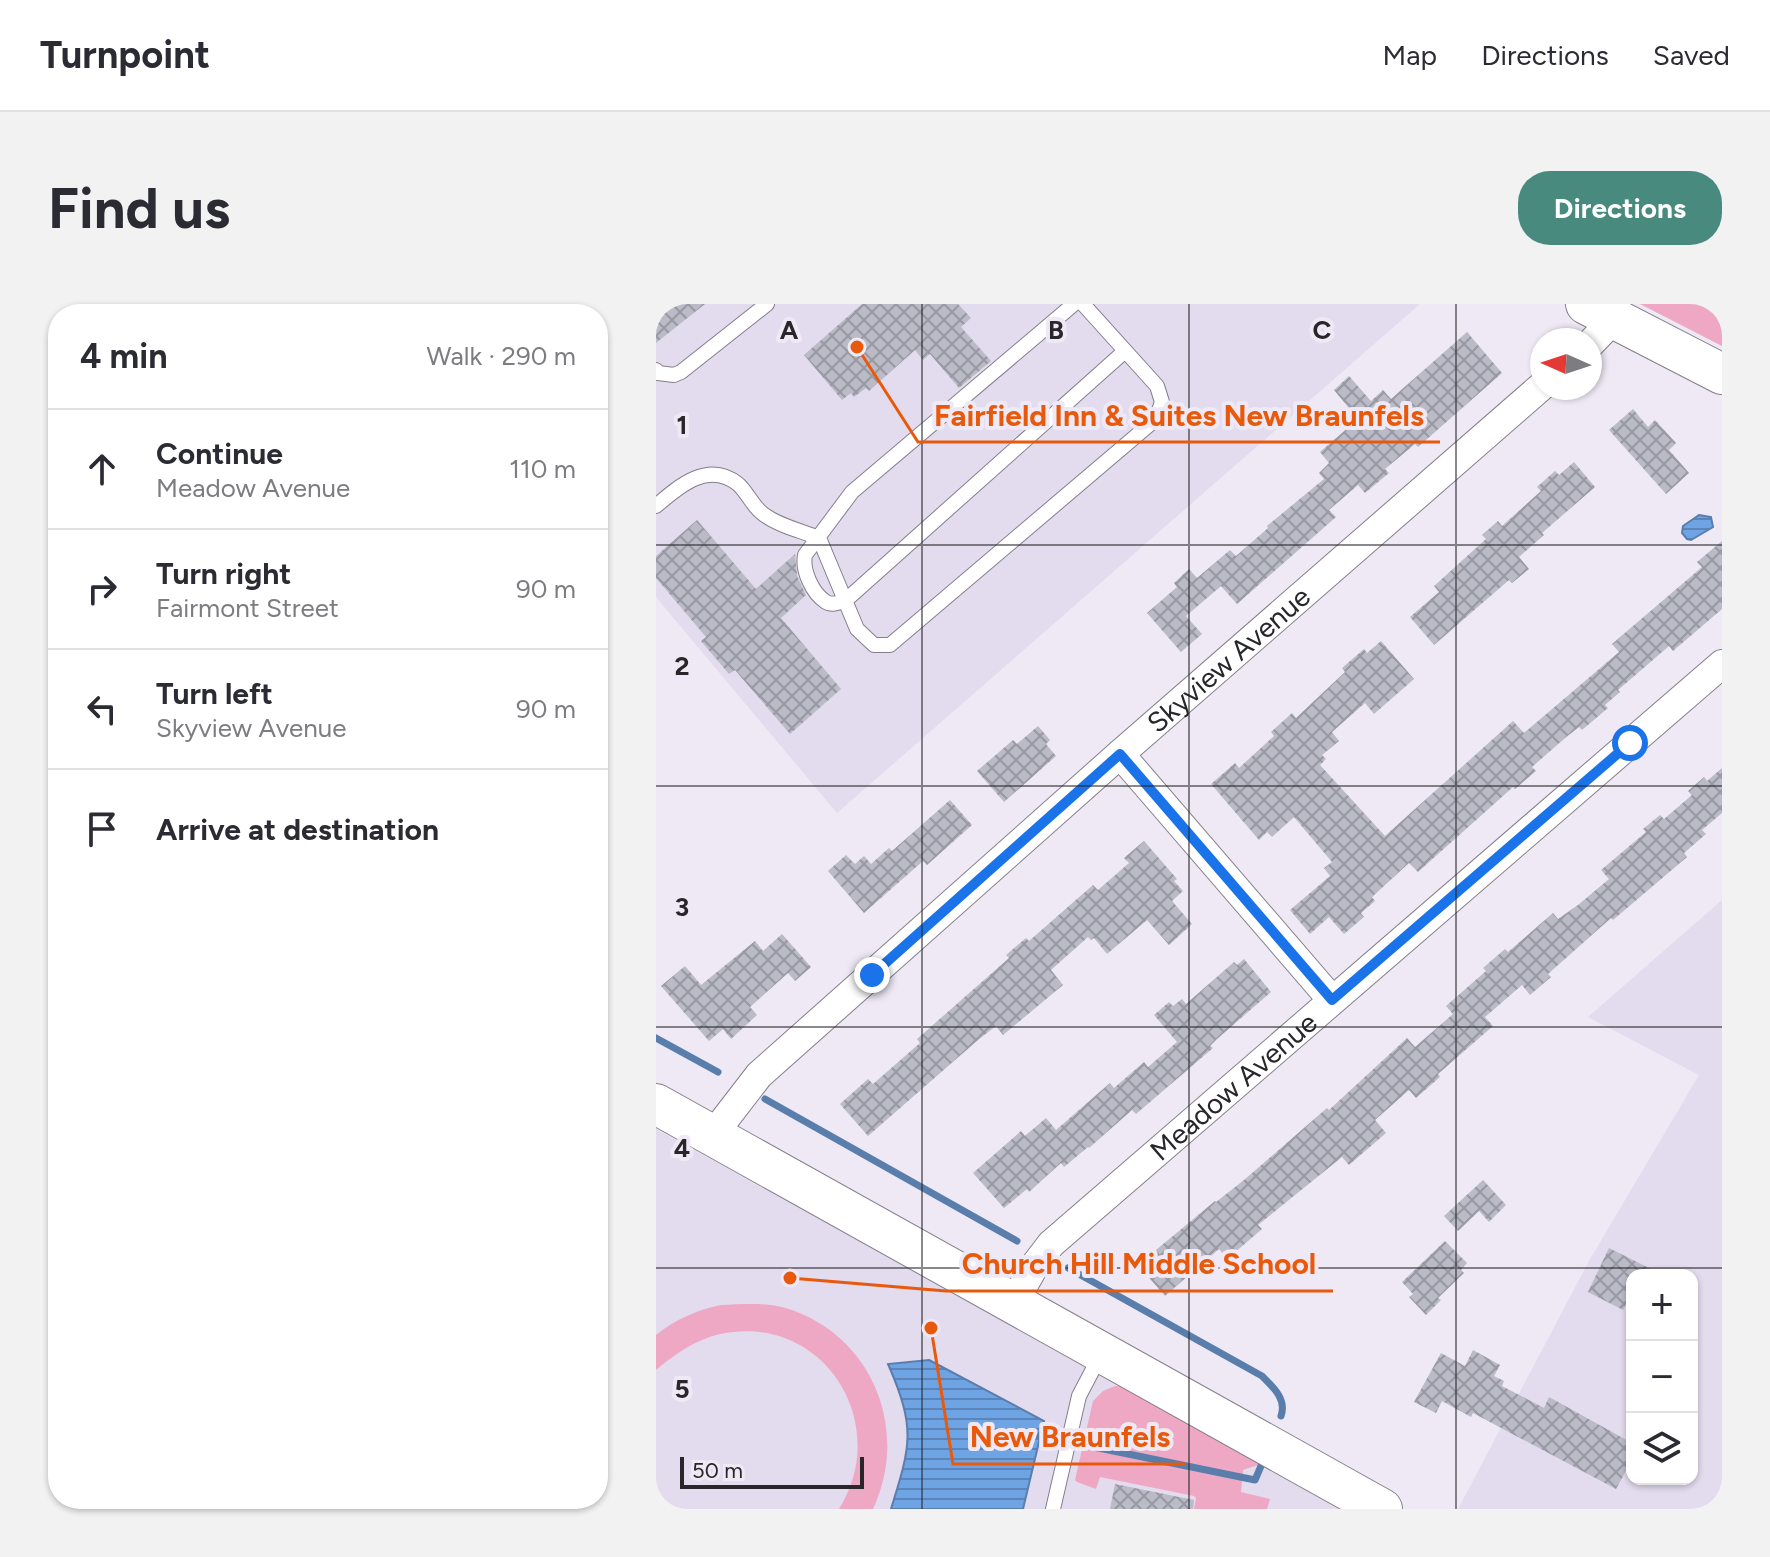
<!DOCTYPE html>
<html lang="en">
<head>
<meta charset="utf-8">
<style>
	:root { --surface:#fff; --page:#f2f2f3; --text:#2b2b33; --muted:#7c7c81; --line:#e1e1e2; --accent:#488b7e }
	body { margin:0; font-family:Figtree,sans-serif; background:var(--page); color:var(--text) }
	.controls { position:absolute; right:24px; bottom:24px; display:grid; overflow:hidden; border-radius:16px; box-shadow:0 2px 6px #0004 }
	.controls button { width:72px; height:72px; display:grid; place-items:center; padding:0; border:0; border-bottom:2px solid var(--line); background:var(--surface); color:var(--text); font:40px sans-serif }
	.compass { position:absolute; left:874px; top:24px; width:72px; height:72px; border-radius:50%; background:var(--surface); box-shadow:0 2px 6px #0004; rotate:273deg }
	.scale { position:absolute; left:24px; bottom:20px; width:184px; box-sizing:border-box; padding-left:8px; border:4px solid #28262a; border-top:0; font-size:22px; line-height:28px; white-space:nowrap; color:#28262a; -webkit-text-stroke:6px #eee9f5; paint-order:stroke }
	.stop { position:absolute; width:24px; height:24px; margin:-18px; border:6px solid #1a73e8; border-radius:50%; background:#fff }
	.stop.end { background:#1a73e8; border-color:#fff; box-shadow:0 2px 8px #0008 }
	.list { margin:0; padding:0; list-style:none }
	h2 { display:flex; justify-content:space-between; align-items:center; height:104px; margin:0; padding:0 32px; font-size:34px }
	h2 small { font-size:26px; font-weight:400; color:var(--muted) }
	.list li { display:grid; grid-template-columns:52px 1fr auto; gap:24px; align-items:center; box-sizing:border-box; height:120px; padding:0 32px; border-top:2px solid var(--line) }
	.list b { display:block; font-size:30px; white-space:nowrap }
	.list p { margin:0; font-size:26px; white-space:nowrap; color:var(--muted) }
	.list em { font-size:26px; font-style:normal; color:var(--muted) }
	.icon { flex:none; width:44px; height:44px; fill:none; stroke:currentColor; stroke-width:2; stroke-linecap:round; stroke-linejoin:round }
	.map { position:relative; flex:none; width:1066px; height:1205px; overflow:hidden; border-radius:32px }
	header { display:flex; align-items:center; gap:48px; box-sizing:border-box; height:112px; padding:0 40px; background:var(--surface); border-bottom:2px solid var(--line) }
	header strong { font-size:38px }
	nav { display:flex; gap:44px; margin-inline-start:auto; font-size:28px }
	.intro { display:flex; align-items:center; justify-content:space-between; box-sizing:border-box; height:192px; padding:0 48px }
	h1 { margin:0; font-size:56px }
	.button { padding:20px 36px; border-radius:32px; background:var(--accent); color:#fff; font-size:28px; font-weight:700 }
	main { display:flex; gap:48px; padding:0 48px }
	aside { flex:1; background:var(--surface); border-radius:32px; box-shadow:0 2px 6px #0004 }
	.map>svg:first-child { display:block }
</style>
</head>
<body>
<header>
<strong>Turnpoint</strong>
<nav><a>Map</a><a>Directions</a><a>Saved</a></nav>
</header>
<div class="intro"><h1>Find us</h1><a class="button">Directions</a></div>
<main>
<aside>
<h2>4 min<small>Walk · 290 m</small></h2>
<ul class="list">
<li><svg class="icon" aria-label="ahead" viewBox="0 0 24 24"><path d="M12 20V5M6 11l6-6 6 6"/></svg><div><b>Continue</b><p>Meadow Avenue</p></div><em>110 m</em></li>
<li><svg class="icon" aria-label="right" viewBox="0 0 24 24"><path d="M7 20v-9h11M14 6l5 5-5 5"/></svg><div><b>Turn right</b><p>Fairmont Street</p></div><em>90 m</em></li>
<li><svg class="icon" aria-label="left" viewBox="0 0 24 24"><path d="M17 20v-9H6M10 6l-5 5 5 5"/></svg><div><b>Turn left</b><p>Skyview Avenue</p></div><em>90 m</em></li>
<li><svg class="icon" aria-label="arrive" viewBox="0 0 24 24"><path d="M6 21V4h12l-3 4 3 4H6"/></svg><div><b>Arrive at destination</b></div></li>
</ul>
</aside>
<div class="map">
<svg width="1066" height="1205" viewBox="0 0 1066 1205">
	<defs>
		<pattern id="water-rules" width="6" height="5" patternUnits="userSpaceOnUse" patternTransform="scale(2)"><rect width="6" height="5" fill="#6fa4e4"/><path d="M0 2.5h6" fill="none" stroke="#5b85b9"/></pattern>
		<pattern id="building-cross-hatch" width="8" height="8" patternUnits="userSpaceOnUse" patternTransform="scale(2)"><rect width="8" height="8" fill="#babbc7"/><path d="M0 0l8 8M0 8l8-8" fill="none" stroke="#9798a2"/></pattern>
	</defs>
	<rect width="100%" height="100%" fill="#eee9f5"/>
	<path fill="#e3dbee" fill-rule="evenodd" d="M0,0H764L181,509L0,293Z
		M1066,596V1205H802L933,957L1043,771L932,713ZM976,971H1036V1175H976Z
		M0,825L483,1091L682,1205H0Z"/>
	<path fill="#eea8c4" d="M984,0H1066V42Z
		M65,1001C87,1000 112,998 133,1005C217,1033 254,1126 217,1205H183C237,1119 167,1008 64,1030C39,1036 19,1050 0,1066V1031C20,1015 41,1006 65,1001Z
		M459,1082H466L605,1160L587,1166L585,1188L614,1195L611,1205H538L540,1194L538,1192L444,1173L440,1185L421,1178L419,1176L437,1097L447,1087Z"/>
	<path fill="url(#water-rules)" stroke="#5a7eac" stroke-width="2" d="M1043,211L1055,213L1057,223L1035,236L1031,235L1026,229L1027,222Z
		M273,1056L388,1117L367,1205H235C255,1141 260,1124 232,1060Z"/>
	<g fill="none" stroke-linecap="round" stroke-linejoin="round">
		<path stroke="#5a7eac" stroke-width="7" d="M0,734L62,768
			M109,795L361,937
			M412,964L606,1072C617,1083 631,1095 625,1112
			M376,1130L393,1133
			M433,1142L599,1176L605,1162"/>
	</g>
	<path fill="url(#building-cross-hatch)" d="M0,0H49L0,39Z
		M206,0H302L315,14L305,23L335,57L303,84L274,50L267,56L259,46L213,87L210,84L198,93L195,89L186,96L148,51Z
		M811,28L846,69L762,143L759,140L729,165L733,169L709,189L702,181L673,206L680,213L581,300L565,282L530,312L546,330L525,348L491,309L521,283L518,279L533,265L541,274L574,246L580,252L612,224L611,222L668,175L663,169L673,159L664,148L702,115L678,86L693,72L715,97L727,86L735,95Z
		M977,105L992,123L999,116L1020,139L1013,146L1033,169L1010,190L953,126Z
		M918,158L939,183L886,229L888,231L863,253L873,265L856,279L853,276L778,341L754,313L783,288L778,282L830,235L826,231L842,217L846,222L885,187L881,183L899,167L903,171Z
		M41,216L100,285L139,250L141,272L150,291L125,314L185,385L134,430L79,366L73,370L45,337L50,333L0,274V252Z
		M1066,237V305L1017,347L1013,342L962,386L964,388L949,401L952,404L926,426L923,423L909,434L876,463L880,467L859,485L857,483L762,568L753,559L716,593L719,597L705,609L708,613L688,630L673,613L654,630L634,606L674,572L668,564L676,558L638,513L616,533L611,528L603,536L555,480L579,459L583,464L618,432L615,428L636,409L640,414L689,368L686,364L708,345L711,349L725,337L758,375L718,410L709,399L676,428L683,437L666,451L670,455L664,461L729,532L857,417L868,429L963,348L956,340L1046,263L1041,258Z
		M382,422L394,436L390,440L400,452L348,498L321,467L357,436L361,440Z
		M1066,464V509L1046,526L1050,530L1028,549L1031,553L957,616L955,614L892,670L895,673L874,691L866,681L829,713L837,722L782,770L784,773L760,794L753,786L719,816L730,829L693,861L686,853L602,921L606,925L577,950L574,946L568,951L563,945L509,992L482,961L559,897L560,898L588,876L671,804L673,806L751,734L759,743L797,710L790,702L830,667L827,664L849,645L852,648L897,609L902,615L922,601L953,575L945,566L990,528L987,525L1004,511L1008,515L1036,491L1032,487L1048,473L1051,477Z
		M294,496L316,521L271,561L267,557L208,609L172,567L190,551L199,560L208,552L215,560L233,544L236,547Z
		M488,537L521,575L518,577L527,587L516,597L536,620L513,641L491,616L451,650L438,634L435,636L432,633L395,666L407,681L347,731L340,722L322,736L212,832L184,800L212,775L217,780L264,739L261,735L353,654L350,651L370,634L373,637L437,581L442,586L473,559L468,554Z
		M126,630L155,663L139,677L132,669L94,703L101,711L75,735L67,725L53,737L5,682L29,662L45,681L99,637L107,647Z
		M588,655L615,688L561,735L554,742L557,744L480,810L476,806L433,844L432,843L408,863L405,859L373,888L371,885L348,904L317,869L365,827L369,832L390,814L400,826L454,779L458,784L488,758L492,763L521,738L498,711L513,698L517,702L526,695L530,700L578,658L581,661Z
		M827,876L850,901L833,918L823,907L802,927L788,912Z
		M789,937L811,959L805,966L808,969L782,994L785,996L770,1011L753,993L757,990L746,978Z
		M953,944L1007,971H976V988L967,1006L932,988Z
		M817,1046L844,1061L838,1072L848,1077L846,1082L888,1104L893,1093L976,1139V1156L960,1185L817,1109L815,1113L786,1097L780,1109L758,1098L785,1049L809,1062Z
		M459,1180L538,1196L537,1205H454Z"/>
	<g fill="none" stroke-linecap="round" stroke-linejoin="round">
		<defs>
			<path id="service" d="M418,0L196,188L149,251C146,266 156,289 170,298C176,302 184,298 190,296L469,47
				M0,66L2,69L18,71L25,68L111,0
				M0,202C22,183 52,156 82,180C91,188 96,201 106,209C120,221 146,227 163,234L201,325L218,341H234L500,115L506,98L501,82L427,0
				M397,1205L423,1092L445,1050"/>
			<g id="minor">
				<path d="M934,40L959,14"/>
				<path d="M464,450L676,696"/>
				<path id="s1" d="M56,832L103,771L464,450L886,82"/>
				<path id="s2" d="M358,998L379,961L395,940L1066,360"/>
			</g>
			<path id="secondary" d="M930,0L1066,70
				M0,800L726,1205"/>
		</defs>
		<use href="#service" stroke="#847f8a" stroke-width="16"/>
		<use href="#minor" stroke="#847f8a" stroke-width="30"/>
		<use href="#secondary" stroke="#847f8a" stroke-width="42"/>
		<use href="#service" stroke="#fff" stroke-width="14"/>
		<use href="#minor" stroke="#fff" stroke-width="28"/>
		<use href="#secondary" stroke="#fff" stroke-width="40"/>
	</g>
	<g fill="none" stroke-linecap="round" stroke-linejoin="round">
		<path stroke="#1a73e8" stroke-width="10" d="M216,671L464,450L676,696L974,439"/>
	</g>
	<path fill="none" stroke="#28262a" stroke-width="2" stroke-opacity="0.55" d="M266,0V1205M533,0V1205M800,0V1205M0,241H1066M0,482H1066M0,723H1066M0,964H1066"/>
	<g text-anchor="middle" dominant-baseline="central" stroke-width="8" stroke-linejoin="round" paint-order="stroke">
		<g font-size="28" fill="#28262a" stroke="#eee9f5">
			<text stroke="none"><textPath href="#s1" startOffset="704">Skyview Avenue</textPath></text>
			<text stroke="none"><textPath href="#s2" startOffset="310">Meadow Avenue</textPath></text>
		</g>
	</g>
	<g font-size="26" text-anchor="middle" font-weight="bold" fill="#28262a" stroke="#eee9f5" stroke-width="8" stroke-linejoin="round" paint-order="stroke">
		<text x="133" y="35">A</text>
		<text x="400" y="35">B</text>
		<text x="666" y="35">C</text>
		<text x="26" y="130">1</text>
		<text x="26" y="371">2</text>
		<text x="26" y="612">3</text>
		<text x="26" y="853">4</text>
		<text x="26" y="1094">5</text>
	</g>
	<path fill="none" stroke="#e8590c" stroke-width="3" d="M201 43L262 138H784M134 974L290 987H677M275 1024L297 1160H530"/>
	<g fill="#e8590c" stroke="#eee9f5" stroke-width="3">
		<circle cx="201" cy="43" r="8"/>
		<circle cx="134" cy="974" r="8"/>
		<circle cx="275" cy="1024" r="8"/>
	</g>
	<g font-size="30" text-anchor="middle" font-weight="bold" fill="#e8590c" stroke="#eee9f5" stroke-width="8" stroke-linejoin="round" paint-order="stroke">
		<text x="523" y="122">Fairfield Inn &amp; Suites New Braunfels</text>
		<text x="483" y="970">Church Hill Middle School</text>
		<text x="414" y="1143">New Braunfels</text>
	</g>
</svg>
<div class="controls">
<button>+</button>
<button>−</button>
<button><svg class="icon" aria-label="layers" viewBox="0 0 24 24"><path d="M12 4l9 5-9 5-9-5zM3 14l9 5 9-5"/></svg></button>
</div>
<svg class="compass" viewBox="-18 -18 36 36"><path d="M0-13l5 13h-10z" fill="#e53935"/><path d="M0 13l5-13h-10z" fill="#7c7c81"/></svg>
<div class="scale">50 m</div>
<div class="stop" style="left:974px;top:439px"></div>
<div class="stop end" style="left:216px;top:671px"></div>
</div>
</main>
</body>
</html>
